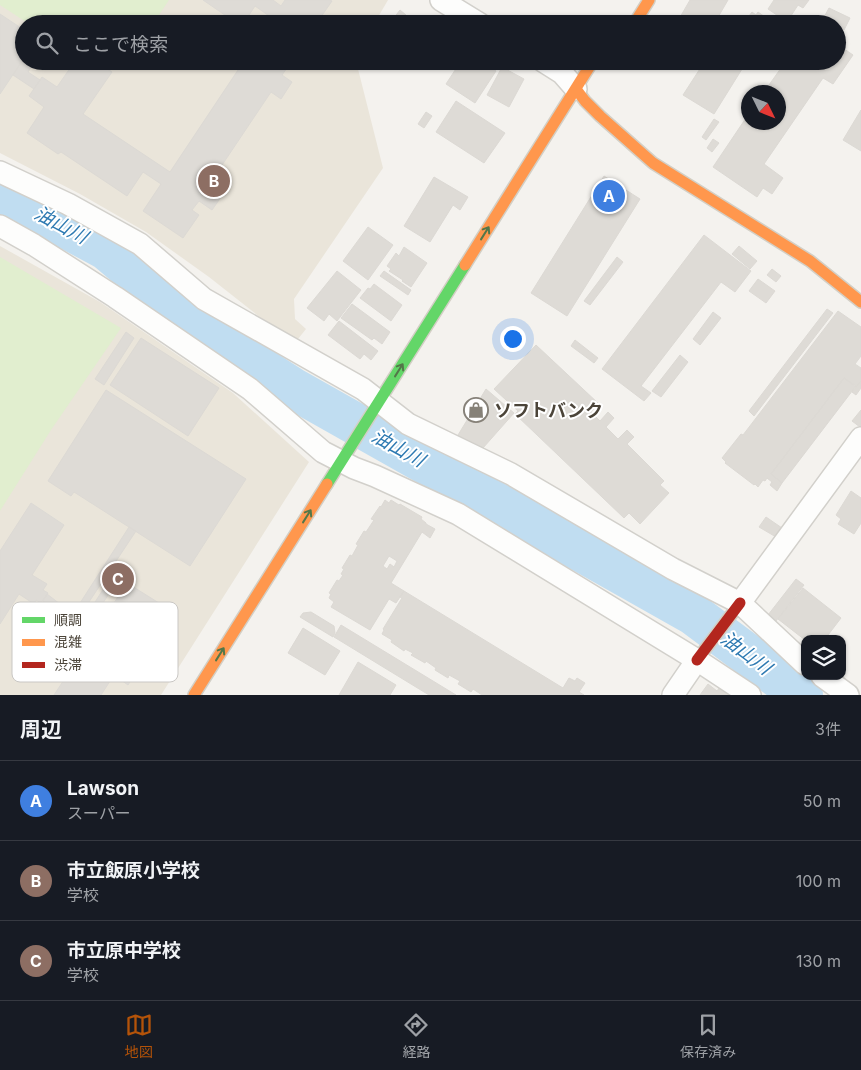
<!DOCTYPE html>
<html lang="ja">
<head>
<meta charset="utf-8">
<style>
	:root { --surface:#171b24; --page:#20242c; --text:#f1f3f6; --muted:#9ea1a6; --line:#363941; --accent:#b45309 }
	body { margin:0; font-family:Inter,"Noto Sans JP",sans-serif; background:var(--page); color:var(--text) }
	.controls { position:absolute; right:15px; bottom:15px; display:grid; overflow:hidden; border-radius:10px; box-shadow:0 1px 4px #0004 }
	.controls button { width:45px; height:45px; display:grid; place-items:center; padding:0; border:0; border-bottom:1px solid var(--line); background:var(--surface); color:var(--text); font:25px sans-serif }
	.compass { position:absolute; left:741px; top:85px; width:45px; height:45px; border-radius:50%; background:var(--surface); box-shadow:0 1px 4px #0004; rotate:133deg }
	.you { position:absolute; left:512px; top:338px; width:18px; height:18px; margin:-12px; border:4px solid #fff; border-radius:50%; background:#1a73e8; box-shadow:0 0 0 8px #1a73e833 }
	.badge { display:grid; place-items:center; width:32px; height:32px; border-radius:50%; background:var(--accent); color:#fff; font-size:16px; font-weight:700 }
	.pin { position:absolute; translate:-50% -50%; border:2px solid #fff; box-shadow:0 1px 5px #0006 }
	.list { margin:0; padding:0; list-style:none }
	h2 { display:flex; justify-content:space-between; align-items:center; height:65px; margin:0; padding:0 20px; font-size:21px }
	h2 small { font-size:16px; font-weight:400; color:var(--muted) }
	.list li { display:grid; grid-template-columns:32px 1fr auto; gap:15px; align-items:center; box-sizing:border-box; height:80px; padding:0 20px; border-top:1px solid var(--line) }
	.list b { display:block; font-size:19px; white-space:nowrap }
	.list p { margin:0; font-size:16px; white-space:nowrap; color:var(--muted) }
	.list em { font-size:16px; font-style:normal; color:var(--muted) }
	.icon { flex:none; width:28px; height:28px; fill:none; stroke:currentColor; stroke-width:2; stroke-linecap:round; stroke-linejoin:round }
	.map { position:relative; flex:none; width:861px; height:695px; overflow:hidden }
	.search { position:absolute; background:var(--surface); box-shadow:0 1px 4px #0004; left:15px; right:15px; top:15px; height:55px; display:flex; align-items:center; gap:12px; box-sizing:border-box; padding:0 18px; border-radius:28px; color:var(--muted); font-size:19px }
	.sheet { height:305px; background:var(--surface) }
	nav { display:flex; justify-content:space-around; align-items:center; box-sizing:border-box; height:70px; border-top:1px solid var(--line); background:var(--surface); font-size:14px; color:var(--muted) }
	nav a { display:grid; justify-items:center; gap:2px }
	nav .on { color:var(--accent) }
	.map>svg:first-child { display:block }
</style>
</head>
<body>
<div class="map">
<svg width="861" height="695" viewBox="0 0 861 695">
	<rect width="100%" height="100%" fill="#f4f2ee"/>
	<path fill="#eae5da" d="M0,0H388L374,24H24V61H356L383,168L294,299L295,319L306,329L294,344L209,277L146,232L80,194L0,153Z
		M0,246L100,302L233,393L309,462L161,695H0Z"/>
	<path fill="#e1eecf" d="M0,0H169L153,24H29L0,5Z
		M0,257L121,328L51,430L0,511Z"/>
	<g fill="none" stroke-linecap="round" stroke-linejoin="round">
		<path stroke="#c0ddf1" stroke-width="42" d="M0,192L106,249L206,333L292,388L693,614L802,695"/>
	</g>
	<path fill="#dedbd6" stroke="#dcd9d4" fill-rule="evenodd" d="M203,0H273L281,6L285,0H330L332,1L316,24H269L272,18L255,6L243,24H238Z
		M690,0H728L714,24H687L679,19Z
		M774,0H809L803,8L798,5L787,22L768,9Z
		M829,8L850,18L844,30L837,26V24H832L823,19Z
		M400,10L406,15L400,24H385L388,21L390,23Z
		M752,12L756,15L758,12L775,24H743Z
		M0,14L24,30V58L0,94Z
		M837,44L853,55L833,84L823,78L764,164L783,178L772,194L763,188L757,197L713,167L748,115V122H778V92H764L786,61H837Z
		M24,58V61H35L28,72L40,80L34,89L13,75Z
		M75,61H95L112,72L83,114L170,172L244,61H292L282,75L292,82L281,99L271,92L212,180L226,190L212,210L199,201L192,210L199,215L183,238L143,211L161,184L143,172L127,196L61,152L58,154L27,133L44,107L29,96L42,77L57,87Z
		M434,61H449L444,68Z
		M461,61H481L496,71L475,103L446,84Z
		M705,61H747L714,114L683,95Z
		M502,67L524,79L509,107L487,95Z
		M456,101L505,133L484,163L436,132Z
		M861,110V151L843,140Z
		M426,112L432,116L424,128L418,124Z
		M714,119L719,122L706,140L702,137Z
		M713,139L719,143L712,152L707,148Z
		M604,176L640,199L567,316L531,293Z
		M434,177L468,197L460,210L453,205L430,242L404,226Z
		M368,227L393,245L368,280L343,261Z
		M704,235L751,271L735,292L721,282L641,386L651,393L644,401L602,369Z
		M739,246L757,261L750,269L732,254Z
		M404,247L427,263L411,287L402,281L403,280L389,271L391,269L387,266L396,253L399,256Z
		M617,257L623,262L590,305L584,301Z
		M772,269L781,276L776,282L767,275Z
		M337,271L361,290L337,321L329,314L324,321L307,308Z
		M384,271L411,290L408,295L380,276Z
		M758,279L775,291L766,303L749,291Z
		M374,284L402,305L391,321L360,298L368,288L370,289Z
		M352,304L390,332L382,344L374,338L372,340L341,318Z
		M827,309L833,313L754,416L749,411Z
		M838,311L861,327V356L855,364L861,368V381L856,387L844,378L771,474L782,483L777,491L770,485L772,482L767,478L765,481L763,480L758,487L755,484L754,485L725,463L726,462L722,458L741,434L743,435Z
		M713,312L721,318L700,345L693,339Z
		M339,321L378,351L371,360L364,354L360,359L328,335Z
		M126,332L134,338L104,385L95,379Z
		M141,338L219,388L188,436L110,385Z
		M575,340L598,358L594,363L571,346Z
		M536,345L599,404L591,412L600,421L608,412L614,418L606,427L618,439L627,430L634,437L627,444L664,481L660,485L669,493L640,524L629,513L624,518L515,414L518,411L494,389Z
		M680,355L688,362L661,397L652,391Z
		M844,378L856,386L782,483L771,474Z
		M861,381V388L856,395L852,392Z
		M486,389L514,413L483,448L455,440Z
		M106,390L246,479L190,566L74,492L71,496L48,481Z
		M861,410V426L860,427L852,421Z
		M851,491L861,498V523L854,534L838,524L841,519L836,515Z
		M385,500L389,503L391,500L399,505L400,504L422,517L421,519L426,523V524L435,529L430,538L422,532L391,583L404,591L396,603L389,599L370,630L331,607L334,602L329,598L331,594L329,593L337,580L339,581L343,575L341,574L344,569L342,568L350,555L352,556L358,545L356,544L364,531L366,532L374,520L371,519L380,506L381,507ZM389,556L397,561L394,567L390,564L387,569L383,566Z
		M31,503L64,525L32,575L47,584L43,590L48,593L41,603L36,600L34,604L19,594L0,624V551Z
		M766,517L782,528L776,537L759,527Z
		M129,527L136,531L75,623L76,624L68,637L61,632L68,621L43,601L47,594L73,614Z
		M113,574L119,578L87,628L81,624Z
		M796,579L804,585L776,621L768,615Z
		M127,583L159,603L124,657L139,667L128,685L114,675L101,695H54L81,654L64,643L76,624L93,635Z
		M803,588L841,618L825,639L805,640L778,619Z
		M404,591L563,688L569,678L575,681L577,678L585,683L579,692L584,695H482L473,689L471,692L458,684L460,681L449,675L448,678L435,670L436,668L426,661L425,663L411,655L413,653L405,649L404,651L391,642L392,640L382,634L384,630L383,629L402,598L400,597Z
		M311,612L334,626L335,633L333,637L300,617L303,613Z
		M341,625L456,695H429L334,637Z
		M303,628L340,651L325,675L288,653Z
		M358,662L396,685L390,695H339Z
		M708,684L717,691L720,687L730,695H700Z"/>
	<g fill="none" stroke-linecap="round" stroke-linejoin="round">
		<defs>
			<path id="street" d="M441,0L480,24
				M543,61L562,73L576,89
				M0,172L68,204L140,244L204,299L363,389L408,424L511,474L673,569L740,603L805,664
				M0,226L34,245L115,297L250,389L323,452L354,468L375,476L458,514L697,660L750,695
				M740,603L861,438
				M822,676L848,695
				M673,695L697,660"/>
			<path id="fast" d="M327,484L465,265"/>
			<path id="slow" d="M634,24L649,0
				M576,89L585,101L600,116L653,163L810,261L861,302
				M465,265L593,61
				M194,695L327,484"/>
			<path id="jam" d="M697,660L740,603"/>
		</defs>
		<use href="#street" stroke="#d2d0cb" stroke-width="24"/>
		<use href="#fast" stroke="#d3cfc5" stroke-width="14"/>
		<use href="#slow" stroke="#d3cfc5" stroke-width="14"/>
		<use href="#jam" stroke="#d3cfc5" stroke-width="14"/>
		<use href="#street" stroke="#fdfdfc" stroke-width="21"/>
		<use href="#fast" stroke="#63d668" stroke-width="11"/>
		<use href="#slow" stroke="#ff974d" stroke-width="11"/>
		<use href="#jam" stroke="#b3261e" stroke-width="11"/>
	</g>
	<defs><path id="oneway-shaft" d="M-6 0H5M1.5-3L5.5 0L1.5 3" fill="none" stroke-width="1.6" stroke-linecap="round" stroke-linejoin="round" transform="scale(1.25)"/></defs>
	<g stroke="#537749">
		<use href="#oneway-shaft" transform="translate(485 233) rotate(-58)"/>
		<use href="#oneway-shaft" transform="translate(399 370) rotate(-58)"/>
		<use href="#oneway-shaft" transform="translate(307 516) rotate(-58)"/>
		<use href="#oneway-shaft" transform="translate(220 654) rotate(-58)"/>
	</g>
	<defs>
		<symbol id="shop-ring" viewBox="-11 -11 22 22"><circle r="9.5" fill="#fff" stroke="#868178" stroke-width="1.5"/><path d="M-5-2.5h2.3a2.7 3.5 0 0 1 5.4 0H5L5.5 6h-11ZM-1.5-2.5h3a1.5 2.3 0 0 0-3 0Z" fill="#868178"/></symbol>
	</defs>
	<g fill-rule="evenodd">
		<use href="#shop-ring" x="462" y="396" width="28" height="28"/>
	</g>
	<g text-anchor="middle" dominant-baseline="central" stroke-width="4" stroke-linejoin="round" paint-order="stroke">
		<g font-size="18" font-weight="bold" fill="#4b4439" stroke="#fff" text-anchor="start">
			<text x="494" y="410">ソフトバンク</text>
		</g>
		<g font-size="19" font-style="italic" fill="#2e7ab2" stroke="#fff">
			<text transform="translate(61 225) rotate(28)">油山川</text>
			<text transform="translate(398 448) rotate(29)">油山川</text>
			<text transform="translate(746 653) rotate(37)">油山川</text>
		</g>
	</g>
	<rect x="12" y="602" width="166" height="80" rx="8" fill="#fff" stroke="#c9c7c4" stroke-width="1"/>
	<rect x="22" y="617" width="23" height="6" fill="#63d668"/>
	<rect x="22" y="639" width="23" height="7" fill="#ff974d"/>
	<rect x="22" y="662" width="23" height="6" fill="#b3261e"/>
	<g font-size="14" fill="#4b4439">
		<text x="54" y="625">順調</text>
		<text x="54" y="647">混雑</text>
		<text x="54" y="670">渋滞</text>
	</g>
</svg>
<div class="controls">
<button><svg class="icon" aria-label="layers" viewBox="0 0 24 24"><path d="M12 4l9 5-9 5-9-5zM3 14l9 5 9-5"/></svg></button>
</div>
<svg class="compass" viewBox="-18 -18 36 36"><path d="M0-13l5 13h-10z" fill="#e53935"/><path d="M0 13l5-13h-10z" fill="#9ea1a6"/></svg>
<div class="you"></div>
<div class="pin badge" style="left:609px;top:196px;background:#3f7fe0">A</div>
<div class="pin badge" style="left:214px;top:181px;background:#8d6e63">B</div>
<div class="pin badge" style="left:118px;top:579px;background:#8d6e63">C</div>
<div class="search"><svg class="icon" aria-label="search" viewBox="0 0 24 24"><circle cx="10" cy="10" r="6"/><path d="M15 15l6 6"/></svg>ここで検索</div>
</div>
<section class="sheet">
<h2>周辺<small>3件</small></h2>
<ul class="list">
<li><span class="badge" style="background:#3f7fe0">A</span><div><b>Lawson</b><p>スーパー</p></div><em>50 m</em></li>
<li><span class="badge" style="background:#8d6e63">B</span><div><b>市立飯原小学校</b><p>学校</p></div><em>100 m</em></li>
<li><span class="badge" style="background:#8d6e63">C</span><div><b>市立原中学校</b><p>学校</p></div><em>130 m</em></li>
</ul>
</section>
<nav>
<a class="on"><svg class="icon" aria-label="map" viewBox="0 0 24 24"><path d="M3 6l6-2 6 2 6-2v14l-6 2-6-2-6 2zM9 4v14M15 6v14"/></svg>地図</a>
<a><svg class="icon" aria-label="directions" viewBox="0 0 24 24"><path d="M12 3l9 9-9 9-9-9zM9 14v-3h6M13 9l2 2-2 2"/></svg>経路</a>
<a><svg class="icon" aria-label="saved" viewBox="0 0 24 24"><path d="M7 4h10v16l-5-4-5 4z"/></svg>保存済み</a>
</nav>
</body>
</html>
